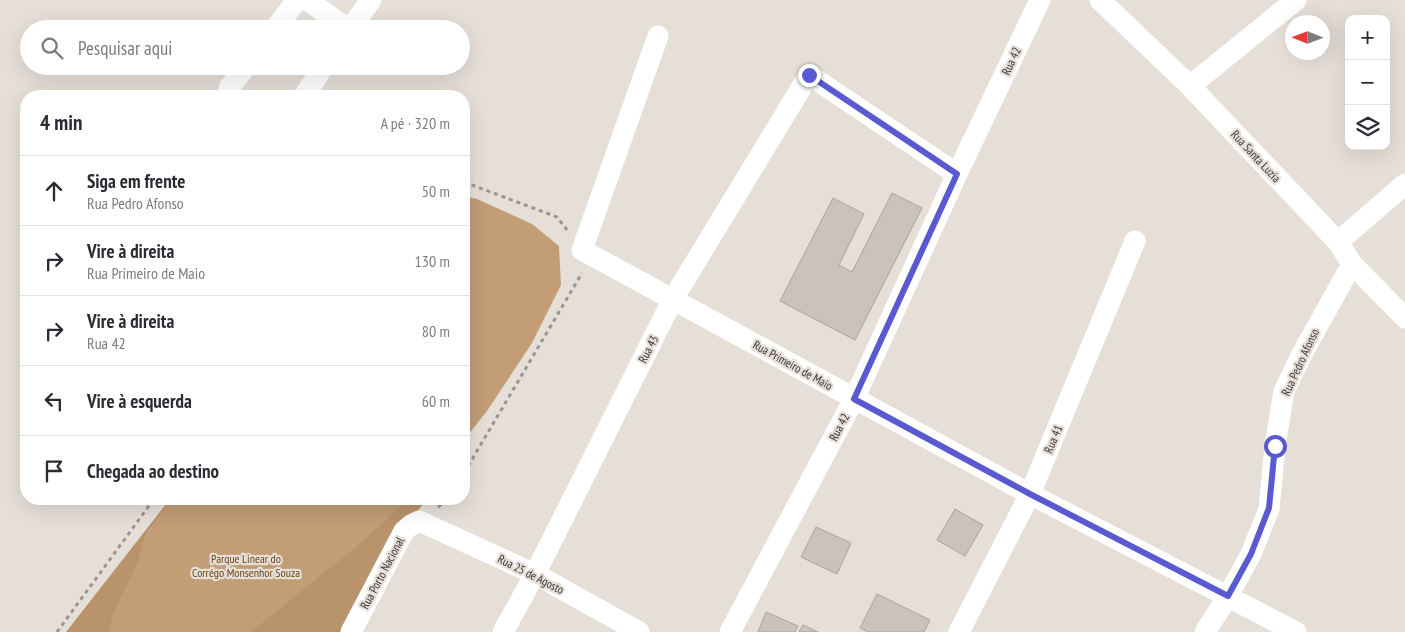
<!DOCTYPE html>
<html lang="pt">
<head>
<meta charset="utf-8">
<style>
	:root { --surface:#fff; --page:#f2f2f3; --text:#2b2b33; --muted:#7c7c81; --line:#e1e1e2 }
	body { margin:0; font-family:"PT Sans Narrow",sans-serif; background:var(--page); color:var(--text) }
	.controls { position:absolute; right:15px; top:15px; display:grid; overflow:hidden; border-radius:10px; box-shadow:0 5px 20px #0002 }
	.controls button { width:45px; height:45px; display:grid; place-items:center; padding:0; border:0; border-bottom:1px solid var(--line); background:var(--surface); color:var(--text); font:25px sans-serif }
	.compass { position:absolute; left:1285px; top:15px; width:45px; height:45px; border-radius:50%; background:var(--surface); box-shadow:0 5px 20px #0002; rotate:271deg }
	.stop { position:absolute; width:15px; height:15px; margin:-11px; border:4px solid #595ad2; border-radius:50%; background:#fff }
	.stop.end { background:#595ad2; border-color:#fff; box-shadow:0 1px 5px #0008 }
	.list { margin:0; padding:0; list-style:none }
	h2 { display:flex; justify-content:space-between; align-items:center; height:65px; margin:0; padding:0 20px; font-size:21px }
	h2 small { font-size:16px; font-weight:400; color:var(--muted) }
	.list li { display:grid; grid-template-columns:32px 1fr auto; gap:15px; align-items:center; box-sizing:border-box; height:70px; padding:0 20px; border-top:1px solid var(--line) }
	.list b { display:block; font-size:19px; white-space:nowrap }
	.list p { margin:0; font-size:16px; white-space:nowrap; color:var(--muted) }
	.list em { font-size:16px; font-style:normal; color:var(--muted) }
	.icon { flex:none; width:28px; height:28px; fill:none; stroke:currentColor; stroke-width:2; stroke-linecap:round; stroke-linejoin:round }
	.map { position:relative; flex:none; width:1405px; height:632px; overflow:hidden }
	.search { position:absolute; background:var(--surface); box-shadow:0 5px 20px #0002; left:20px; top:20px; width:450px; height:55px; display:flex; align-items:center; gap:12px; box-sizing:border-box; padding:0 18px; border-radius:28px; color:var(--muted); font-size:19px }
	.panel { position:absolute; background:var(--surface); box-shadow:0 5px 20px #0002; left:20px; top:90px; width:450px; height:415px; border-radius:20px }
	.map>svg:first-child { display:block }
</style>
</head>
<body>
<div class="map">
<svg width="1405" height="632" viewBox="0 0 1405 632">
	<rect width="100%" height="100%" fill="#e6dfd8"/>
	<path fill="#b8936c" d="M170,499H427L399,535L343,632H66Z"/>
	<path fill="#c29d76" d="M464,196L477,199L532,224L559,246L561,285L532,343L487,411L464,440Z
		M172,499H409L357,546L251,632H109L113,613L137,564L146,533Z"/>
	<path fill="#c9c3bc" stroke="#a9a39c" d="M892,193L922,208L855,340L780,301L833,198L864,214L839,265L852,272Z
		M955,509L983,525L965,556L937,540Z
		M816,527L851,543L837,574L801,557Z
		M877,594L930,620L924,632H868L860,628Z
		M766,612L798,626L795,632H758Z
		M803,625L818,632H799Z"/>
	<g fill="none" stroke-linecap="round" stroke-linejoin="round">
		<path stroke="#99958f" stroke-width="3" stroke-dasharray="4 4" stroke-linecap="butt" d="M464,182L557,217L567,230
			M464,473L582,273
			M438,507L449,499
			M57,632L154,499"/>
		<path stroke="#fff" stroke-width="21" d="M307,0L348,29
			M1100,0L1190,86L1338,242L1352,264L1405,318
			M275,29L297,0
			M350,29L371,0
			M658,36L582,250L1030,494L1296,632
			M1190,86L1296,0
			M229,88L246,66
			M304,96L324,66
			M1338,242L1405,184
			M351,632L404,531L411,525L419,521L535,574L639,632
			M503,632L535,574L673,299L809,75L957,174
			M730,632L854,399L957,174L1040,0
			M959,632L1030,494L1135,241
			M1205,632L1228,596L1251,554L1269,509L1275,446L1284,391L1302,354L1352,264"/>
	</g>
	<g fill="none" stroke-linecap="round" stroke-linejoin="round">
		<path stroke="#595ad2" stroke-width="6" d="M809,75L957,174L854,399L1030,494L1228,596L1251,554L1269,508L1275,446"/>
	</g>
	<g text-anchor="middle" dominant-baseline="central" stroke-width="4.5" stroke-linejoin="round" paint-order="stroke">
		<g font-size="12" fill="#383633" stroke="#e6dfd8">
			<text transform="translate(1011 61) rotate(-65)">Rua 42</text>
			<text transform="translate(1256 156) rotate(47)">Rua Santa Luzia</text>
			<text transform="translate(648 349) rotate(-63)">Rua 43</text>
			<text transform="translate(1300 362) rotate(-65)">Rua Pedro Afonso</text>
			<text transform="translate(793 365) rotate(29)">Rua Primeiro de Maio</text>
			<text transform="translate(839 427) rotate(-62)">Rua 42</text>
			<text transform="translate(1053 439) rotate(-67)">Rua 41</text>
			<text transform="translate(382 573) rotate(-62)">Rua Porto Nacional</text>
			<text transform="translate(531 574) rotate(27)">Rua 25 de Agosto</text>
		</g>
		<g font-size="12" fill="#694415" stroke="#e6dfd8">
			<text x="246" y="558">Parque Linear do<tspan x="246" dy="14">Corrégo Monsenhor Souza</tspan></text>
		</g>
	</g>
</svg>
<div class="controls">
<button>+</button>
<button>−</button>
<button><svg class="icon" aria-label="layers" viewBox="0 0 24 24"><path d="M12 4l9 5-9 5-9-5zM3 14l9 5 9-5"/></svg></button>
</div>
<svg class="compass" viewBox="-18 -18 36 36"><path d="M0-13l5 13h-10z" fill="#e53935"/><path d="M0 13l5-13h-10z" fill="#7c7c81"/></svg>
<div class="stop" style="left:1275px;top:446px"></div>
<div class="stop end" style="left:809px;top:75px"></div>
<div class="search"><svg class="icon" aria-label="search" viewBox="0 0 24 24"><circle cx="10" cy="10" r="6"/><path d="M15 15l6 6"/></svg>Pesquisar aqui</div>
<section class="panel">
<h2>4 min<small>A pé · 320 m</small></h2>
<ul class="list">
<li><svg class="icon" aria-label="ahead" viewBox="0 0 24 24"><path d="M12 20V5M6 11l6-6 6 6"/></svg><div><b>Siga em frente</b><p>Rua Pedro Afonso</p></div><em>50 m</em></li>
<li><svg class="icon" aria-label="right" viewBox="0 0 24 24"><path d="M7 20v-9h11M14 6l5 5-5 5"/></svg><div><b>Vire à direita</b><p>Rua Primeiro de Maio</p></div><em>130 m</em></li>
<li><svg class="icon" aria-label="right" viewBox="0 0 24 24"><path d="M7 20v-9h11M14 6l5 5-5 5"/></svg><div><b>Vire à direita</b><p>Rua 42</p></div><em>80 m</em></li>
<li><svg class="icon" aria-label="left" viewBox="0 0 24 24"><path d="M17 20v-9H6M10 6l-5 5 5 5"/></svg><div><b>Vire à esquerda</b></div><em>60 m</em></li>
<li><svg class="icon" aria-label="arrive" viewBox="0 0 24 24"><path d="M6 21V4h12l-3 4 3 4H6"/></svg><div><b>Chegada ao destino</b></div></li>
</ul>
</section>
</div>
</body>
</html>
